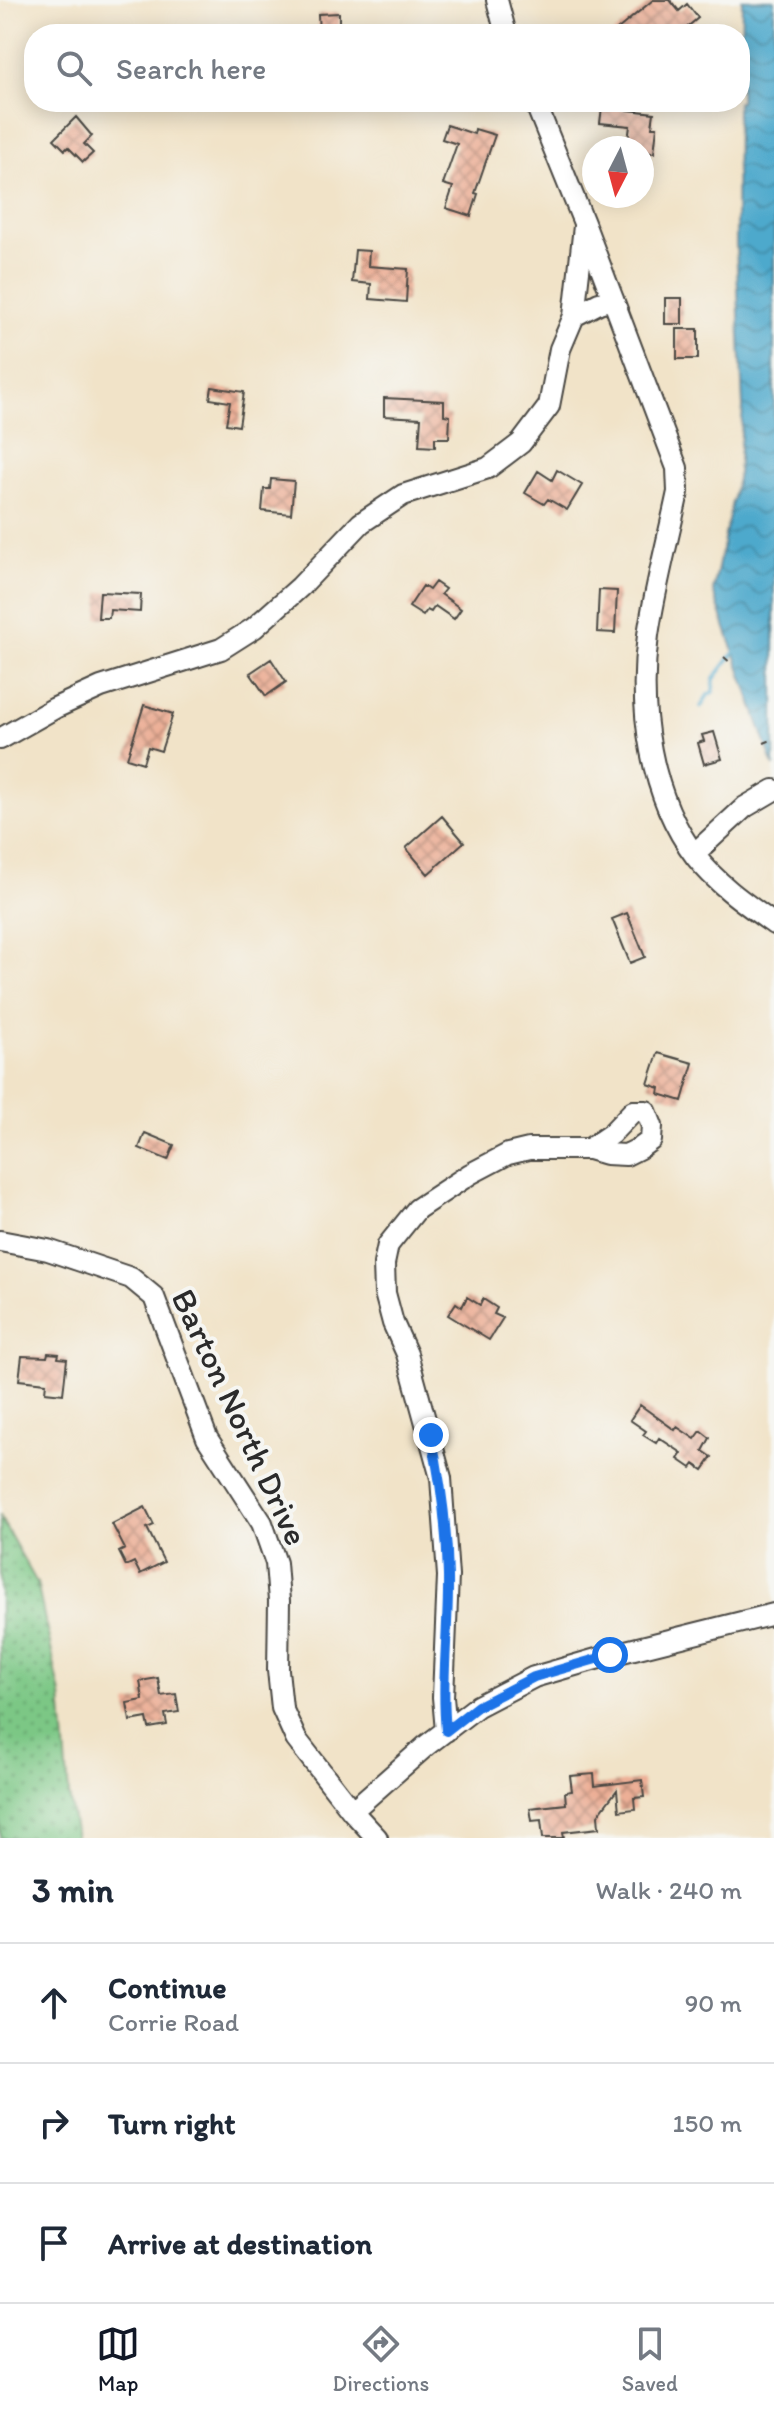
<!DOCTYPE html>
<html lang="en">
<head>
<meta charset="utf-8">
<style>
	:root { --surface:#fff; --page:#f6f6f7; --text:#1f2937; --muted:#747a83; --line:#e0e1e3; --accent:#111827 }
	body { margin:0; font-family:Itim,sans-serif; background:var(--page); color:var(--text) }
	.compass { position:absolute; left:582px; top:136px; width:72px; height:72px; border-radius:50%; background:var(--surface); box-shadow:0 4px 20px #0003; rotate:186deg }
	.stop { position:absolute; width:24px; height:24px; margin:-18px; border:6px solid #1a73e8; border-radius:50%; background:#fff }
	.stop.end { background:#1a73e8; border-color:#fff; box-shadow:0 2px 8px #0008 }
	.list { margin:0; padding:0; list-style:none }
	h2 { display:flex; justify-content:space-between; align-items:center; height:104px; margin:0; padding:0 32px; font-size:34px }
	h2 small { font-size:26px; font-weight:400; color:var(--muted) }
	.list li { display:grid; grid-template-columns:52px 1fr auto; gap:24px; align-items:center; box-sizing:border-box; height:120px; padding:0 32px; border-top:2px solid var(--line) }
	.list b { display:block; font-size:30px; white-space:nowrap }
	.list p { margin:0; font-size:26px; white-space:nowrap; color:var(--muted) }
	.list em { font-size:26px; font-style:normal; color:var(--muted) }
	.icon { flex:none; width:44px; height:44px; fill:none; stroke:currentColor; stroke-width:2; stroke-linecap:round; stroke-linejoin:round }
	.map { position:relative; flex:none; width:774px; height:1838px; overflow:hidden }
	.search { position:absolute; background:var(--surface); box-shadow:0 4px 20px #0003; left:24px; right:24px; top:24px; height:88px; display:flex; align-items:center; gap:20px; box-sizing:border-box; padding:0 28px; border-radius:32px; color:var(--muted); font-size:30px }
	.sheet { height:464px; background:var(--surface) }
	nav { display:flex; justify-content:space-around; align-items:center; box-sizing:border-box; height:112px; border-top:2px solid var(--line); background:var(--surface); font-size:22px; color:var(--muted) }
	nav a { display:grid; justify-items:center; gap:4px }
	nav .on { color:var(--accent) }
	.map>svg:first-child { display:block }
</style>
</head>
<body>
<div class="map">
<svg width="774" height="1838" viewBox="0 0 774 1838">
	<defs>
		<pattern id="grass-dots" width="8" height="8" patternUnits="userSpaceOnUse" patternTransform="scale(2)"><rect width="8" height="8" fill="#7bc785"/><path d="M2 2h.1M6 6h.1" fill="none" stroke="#65a26d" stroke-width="1.8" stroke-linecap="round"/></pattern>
		<pattern id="water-waves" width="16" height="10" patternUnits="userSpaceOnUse" patternTransform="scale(2)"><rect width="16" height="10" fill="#4ea9cc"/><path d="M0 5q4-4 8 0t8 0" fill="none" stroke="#418aa6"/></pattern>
		<pattern id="building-cross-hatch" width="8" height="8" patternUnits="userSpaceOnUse" patternTransform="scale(2)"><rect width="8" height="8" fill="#ecaf96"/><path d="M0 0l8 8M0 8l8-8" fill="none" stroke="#bf8f7b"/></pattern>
	</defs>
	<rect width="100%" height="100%" fill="#f6f6f2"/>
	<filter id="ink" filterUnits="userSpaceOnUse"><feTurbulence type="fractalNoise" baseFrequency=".0125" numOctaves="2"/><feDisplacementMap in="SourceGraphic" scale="16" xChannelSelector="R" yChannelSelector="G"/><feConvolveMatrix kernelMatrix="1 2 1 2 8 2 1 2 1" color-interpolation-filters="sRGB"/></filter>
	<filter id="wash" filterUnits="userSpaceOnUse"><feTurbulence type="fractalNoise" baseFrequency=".006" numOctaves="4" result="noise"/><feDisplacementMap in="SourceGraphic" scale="32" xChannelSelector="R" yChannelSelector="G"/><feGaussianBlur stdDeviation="1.8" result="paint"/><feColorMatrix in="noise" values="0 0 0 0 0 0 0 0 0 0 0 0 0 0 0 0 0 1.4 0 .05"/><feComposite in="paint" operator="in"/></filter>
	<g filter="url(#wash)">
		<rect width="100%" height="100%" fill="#f1e3c8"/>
		<path fill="url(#grass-dots)" stroke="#537958" stroke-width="2" d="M0,1517L37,1583L61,1695L69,1795L76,1838H0Z"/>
		<path fill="url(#water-waves)" stroke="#3c6a7c" stroke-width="2" d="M742,0H774V767L713,591L738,474L743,407L736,244L737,102H740Z"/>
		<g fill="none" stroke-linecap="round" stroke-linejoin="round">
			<path stroke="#4ea9cc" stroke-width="4" d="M701,707L708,695L713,692L714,679L736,650"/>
		</g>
		<g id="blocks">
			<path fill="url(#building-cross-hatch)" d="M653,0H670L679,11L687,4L698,18L679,34H612Z
				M339,13V34H319L318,14Z
				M602,107L654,113L652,127H657L654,153L642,152V148H627L630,126L600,123Z
				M76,117L92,136L84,144L93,153L83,162L68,147L65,150L54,139Z
				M447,125L474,134L475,129L495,135L475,193L478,194L471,216L446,208L453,187L443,184L457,144L442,139Z
				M355,250L369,251L368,266L408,269L406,302L370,299L371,284L352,282Z
				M665,298H682V324H665Z
				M677,329H698V359H677Z
				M212,387L244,392L239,426L226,424L230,402L210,399Z
				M384,398L444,401V415L450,416L449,438H435V447L419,446L421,418L384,416Z
				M557,470L582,485L567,510L548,499L544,504L525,493L538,471L552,480Z
				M271,479L294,481L291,514L262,511L264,489H270Z
				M435,582L445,589L441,594L461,609L454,619L435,606L431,612L427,610L423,616L409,607L423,586L429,590Z
				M599,590L617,591L615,633L597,632Z
				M100,592L141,594L140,612L110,610L109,618H98Z
				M271,659L286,682L266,696L250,673Z
				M144,705L173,714L161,751L148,747L143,763L127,758Z
				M714,732L722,759L704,764L698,743L704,741L702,735Z
				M442,816L464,842L428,874L406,848Z
				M627,913L645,957L630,963L612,919Z
				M658,1053L693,1063L682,1101L659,1094L660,1088L648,1084Z
				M145,1133L174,1145L168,1160L139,1148Z
				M467,1297L480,1305L483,1299L497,1308L494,1314L503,1318L489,1340L448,1315L456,1303L462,1307Z
				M48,1353L59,1354L58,1358L67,1359L63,1394L45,1392L46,1383L19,1380L22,1356L47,1357Z
				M640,1405L675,1430L677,1427L695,1439L701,1431L710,1438L703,1451L712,1457L703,1470L694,1464L691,1468L678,1459L682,1453L659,1438L656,1443L643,1435L646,1431L630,1420Z
				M145,1507L154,1525L147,1528L164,1562L140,1574L134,1562L126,1566L119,1552L125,1549L112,1524Z
				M158,1678L161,1696L176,1694L179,1712L165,1714L167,1725L149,1728L147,1718L130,1721L127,1703L143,1700L140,1681Z
				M594,1774L595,1786L642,1780L644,1797L634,1798L635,1809L619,1811L617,1790L598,1815L599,1828L563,1832L564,1838H543L541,1820L532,1821L530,1808L566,1804L565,1792L572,1791L570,1776Z"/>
		</g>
	</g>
	<g filter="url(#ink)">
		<use href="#blocks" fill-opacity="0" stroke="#494743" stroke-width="2"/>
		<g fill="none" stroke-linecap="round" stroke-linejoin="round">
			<defs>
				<path id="minor" d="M497,0L506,34
					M535,102L584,223L677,468L678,492C668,540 655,587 648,635C638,709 650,796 696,857C717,884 746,904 774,924
					M574,316L599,303L613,299
					M0,739L55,708L101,687L221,649L254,628L300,587L361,523L403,495L488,468L521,443L549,406L560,349L574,316L584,226
					M694,854L745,807L774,790
					M0,1241L48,1250L131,1278L154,1297L207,1438L262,1523L276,1563L279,1601L278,1670L282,1708L296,1739L352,1811L377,1838
					M446,1731L443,1697L448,1576L441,1478L407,1354L393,1323L385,1293L384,1264L388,1245L417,1209L470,1174L508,1154L529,1149H589L606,1154L626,1155L640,1148L651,1140L652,1126L646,1111H633L611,1134L589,1149
					M352,1811L427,1745L478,1706L534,1677L610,1655L774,1614"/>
			</defs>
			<use href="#minor" stroke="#494743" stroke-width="24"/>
			<path stroke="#494743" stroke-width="2" stroke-dasharray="6 6" stroke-linecap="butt" d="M724,657L731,663
				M764,743L774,739"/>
			<use href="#minor" stroke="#fff" stroke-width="20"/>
		</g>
	</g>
	<g fill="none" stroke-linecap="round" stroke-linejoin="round" filter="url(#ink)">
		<path stroke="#1a73e8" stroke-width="10" d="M431,1435C441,1481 447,1529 448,1576C449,1628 441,1679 446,1731L478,1706L534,1677L610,1655"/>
	</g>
	<g text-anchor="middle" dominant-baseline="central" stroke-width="8" stroke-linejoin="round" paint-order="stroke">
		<g font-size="34" fill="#2b2b2b" stroke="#f6f6f2">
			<text transform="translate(240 1417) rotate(65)">Barton North Drive</text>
		</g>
	</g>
</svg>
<svg class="compass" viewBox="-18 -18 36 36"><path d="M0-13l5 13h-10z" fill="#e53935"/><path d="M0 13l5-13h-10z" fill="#747a83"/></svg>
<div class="stop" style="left:610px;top:1655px"></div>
<div class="stop end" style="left:431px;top:1435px"></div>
<div class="search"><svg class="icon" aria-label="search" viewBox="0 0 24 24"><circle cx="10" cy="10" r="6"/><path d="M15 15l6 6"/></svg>Search here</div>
</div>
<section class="sheet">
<h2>3 min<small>Walk · 240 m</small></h2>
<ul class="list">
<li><svg class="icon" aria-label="ahead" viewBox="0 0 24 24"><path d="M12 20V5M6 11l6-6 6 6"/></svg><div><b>Continue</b><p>Corrie Road</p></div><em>90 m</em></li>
<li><svg class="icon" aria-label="right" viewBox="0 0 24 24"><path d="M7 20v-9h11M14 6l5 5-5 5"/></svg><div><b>Turn right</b></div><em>150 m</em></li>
<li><svg class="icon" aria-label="arrive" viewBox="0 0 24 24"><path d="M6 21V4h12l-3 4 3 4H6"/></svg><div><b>Arrive at destination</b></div></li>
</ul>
</section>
<nav>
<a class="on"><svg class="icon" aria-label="map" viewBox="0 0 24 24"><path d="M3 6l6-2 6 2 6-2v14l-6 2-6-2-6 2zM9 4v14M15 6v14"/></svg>Map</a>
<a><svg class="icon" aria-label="directions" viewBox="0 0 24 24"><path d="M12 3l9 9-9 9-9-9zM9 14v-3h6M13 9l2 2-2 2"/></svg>Directions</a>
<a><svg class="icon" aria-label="saved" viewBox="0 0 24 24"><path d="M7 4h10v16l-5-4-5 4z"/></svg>Saved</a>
</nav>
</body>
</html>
